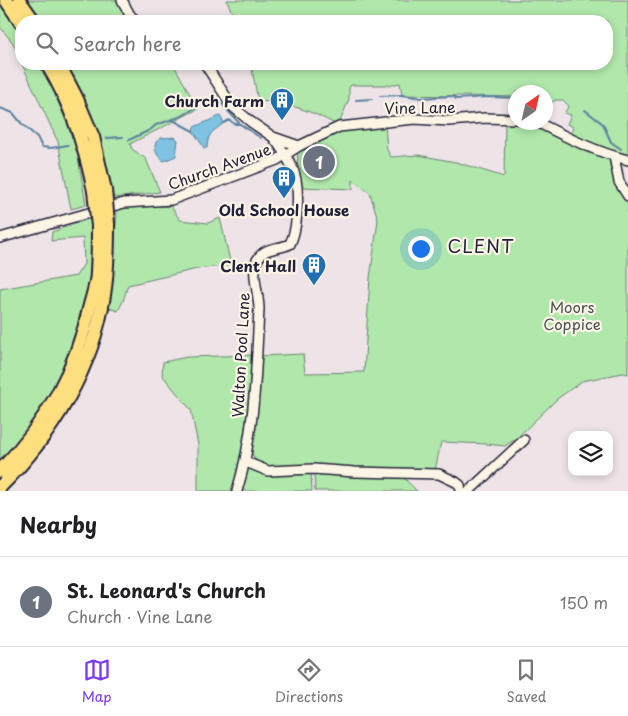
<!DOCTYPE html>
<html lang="en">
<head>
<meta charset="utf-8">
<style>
	:root { --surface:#fff; --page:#f2f2f2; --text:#202124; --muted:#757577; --line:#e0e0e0; --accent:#7c3aed }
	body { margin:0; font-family:"Playpen Sans",sans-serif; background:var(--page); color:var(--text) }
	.controls { position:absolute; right:15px; bottom:15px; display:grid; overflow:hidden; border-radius:10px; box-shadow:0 2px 8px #0003 }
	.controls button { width:45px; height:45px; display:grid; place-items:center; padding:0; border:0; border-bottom:1px solid var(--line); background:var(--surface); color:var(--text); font:25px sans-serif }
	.compass { position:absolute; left:508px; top:85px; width:45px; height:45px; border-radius:50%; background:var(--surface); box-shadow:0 2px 8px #0003; rotate:34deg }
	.you { position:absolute; left:420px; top:248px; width:18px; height:18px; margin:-12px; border:4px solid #fff; border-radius:50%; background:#1a73e8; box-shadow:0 0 0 8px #1a73e833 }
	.badge { display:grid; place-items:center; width:32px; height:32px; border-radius:50%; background:var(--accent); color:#fff; font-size:16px; font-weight:700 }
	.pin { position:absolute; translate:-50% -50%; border:2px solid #fff; box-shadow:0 1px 5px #0006 }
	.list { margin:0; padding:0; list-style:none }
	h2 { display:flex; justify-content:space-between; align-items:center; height:65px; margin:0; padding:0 20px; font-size:21px }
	h2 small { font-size:16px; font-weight:400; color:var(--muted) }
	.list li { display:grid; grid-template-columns:32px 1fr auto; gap:15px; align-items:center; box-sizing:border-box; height:90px; padding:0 20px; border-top:1px solid var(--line) }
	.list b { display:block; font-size:19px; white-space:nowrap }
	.list p { margin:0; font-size:16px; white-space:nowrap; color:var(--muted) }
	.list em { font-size:16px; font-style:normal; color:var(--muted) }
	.icon { flex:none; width:28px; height:28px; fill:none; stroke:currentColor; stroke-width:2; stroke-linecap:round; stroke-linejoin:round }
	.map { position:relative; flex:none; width:628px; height:491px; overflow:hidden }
	.search { position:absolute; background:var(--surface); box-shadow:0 2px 8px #0003; left:15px; right:15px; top:15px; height:55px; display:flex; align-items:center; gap:12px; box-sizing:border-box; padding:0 18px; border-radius:20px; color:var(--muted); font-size:19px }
	.sheet { height:155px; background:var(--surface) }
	nav { display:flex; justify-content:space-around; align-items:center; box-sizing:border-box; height:70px; border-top:1px solid var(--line); background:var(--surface); font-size:14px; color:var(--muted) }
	nav a { display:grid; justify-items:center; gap:2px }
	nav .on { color:var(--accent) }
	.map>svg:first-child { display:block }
</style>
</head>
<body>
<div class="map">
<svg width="628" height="491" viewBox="0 0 628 491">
	<rect width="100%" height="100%" fill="#eee4e8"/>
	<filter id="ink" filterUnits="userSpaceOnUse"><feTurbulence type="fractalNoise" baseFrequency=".02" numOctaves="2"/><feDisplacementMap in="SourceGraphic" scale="10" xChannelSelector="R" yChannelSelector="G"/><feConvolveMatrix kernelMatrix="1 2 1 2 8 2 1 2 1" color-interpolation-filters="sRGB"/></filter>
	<g filter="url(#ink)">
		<path fill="#b0e7aa" stroke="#698472" d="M0,0L21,33V62L13,43L0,27Z
			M26,0H119L132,21H40Z
			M227,0H628V155L616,153L570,136L573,127L567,124L571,115L564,113L569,106L563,100H556L546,105V92H516L515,97L402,95L400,83L390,85H351L349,88V99L339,124L337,125C309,110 290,103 258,101L251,64H607V21H235Z
			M22,64H39L48,78L76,145L86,205L71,209L58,142Z
			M63,64H172L175,67L198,109L130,144L132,149L146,159L160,192L114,198L89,113Z
			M505,122L535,126L588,153H596L613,160C615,176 614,192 628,202V374L623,373L582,381L557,399L517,438L505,446L486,444L441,442L435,471L267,467L258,464L251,452L260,356L303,354L305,373L364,372L370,278L378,220L370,193L353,180V189L300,187L297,168L298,151L322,138L344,130L385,124L387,150L391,157L418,155L456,162L504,177Z
			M171,206L180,220L208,223L220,218L231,265L197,269L128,285L123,301L118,311L109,308L117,211L126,207Z
			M88,219L92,223L89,290L78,332L55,387L30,429L0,465V289L76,276L84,264L83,238L51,241L52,232Z
			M253,355L242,460L233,491H198V445L191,410L162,375L163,362L187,357Z
			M248,467L311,472L312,491H240Z
			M314,472L403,477L417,491H315Z"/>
		<path fill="#80c2e1" stroke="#5a829f" d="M220,116L224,123C213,132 208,132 207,148H204L193,131L194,127Z
			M175,137L178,140L176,156L164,161C157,156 153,150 156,142L161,138Z"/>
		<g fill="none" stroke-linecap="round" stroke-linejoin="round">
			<path stroke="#5a829f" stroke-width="2" d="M380,96L402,95L421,98L453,96L456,99L488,97L516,98
				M356,100L372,99
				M209,105L216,102L221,103L240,124L261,138
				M0,108L13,113L22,124L37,137L42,147L51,148L68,145
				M585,110L603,124L611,142L621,149
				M171,119L193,131
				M224,123L229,120L235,124H240
				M107,138L123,137
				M129,140L150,130L156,125L182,116L195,108"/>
			<defs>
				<path id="minor" d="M122,0L130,15L136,21
					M205,64L232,106L251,122L273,137L299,146
					M537,122C566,137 596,152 628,160
					M614,156L619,182L628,196
					M0,238L124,203L171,200L277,160L299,146L339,127L414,119L449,121L484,118L516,119
					M246,462L268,471L313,469L355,472L439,474L456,482L460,485L461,491
					M237,491C255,432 256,371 259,309C259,294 251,274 257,260C265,246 277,250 290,244C298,228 301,184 292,167C287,157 280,146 273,137
					M469,491L524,440"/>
				<path id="highway" d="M6,0L21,23
					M19,0L34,21
					M47,64C71,103 85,146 94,191
					M59,64L77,99L93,137L105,190
					M0,471C46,423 76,371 90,305C93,294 97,283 97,272C98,256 98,241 98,226
					M0,487C52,435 93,369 104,295C108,271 108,247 108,223"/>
			</defs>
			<use href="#minor" stroke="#22223b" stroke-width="12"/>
			<use href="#highway" stroke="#22223b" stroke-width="16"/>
			<use href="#minor" stroke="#fcf5e5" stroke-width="9"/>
			<use href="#highway" stroke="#fedf80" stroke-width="12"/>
			<defs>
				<path id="highway-bridge" d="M105,190L108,223
					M94,191L98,226"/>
			</defs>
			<use href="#highway-bridge" stroke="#22223b" stroke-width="16" stroke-linecap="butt"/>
			<use href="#highway-bridge" stroke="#fedf80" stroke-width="12"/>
		</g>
	</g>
	<defs>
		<symbol id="building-pin" viewBox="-11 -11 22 30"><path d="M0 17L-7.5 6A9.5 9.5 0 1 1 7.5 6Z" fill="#1f6fb2" stroke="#fcf5e5"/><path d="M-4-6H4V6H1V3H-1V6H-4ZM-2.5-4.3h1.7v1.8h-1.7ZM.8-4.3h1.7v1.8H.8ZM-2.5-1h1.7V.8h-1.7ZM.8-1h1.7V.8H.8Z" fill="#fff"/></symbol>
	</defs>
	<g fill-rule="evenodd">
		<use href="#building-pin" x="268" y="86" width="28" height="38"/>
		<use href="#building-pin" x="270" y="164" width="28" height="38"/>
		<use href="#building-pin" x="300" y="251" width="28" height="38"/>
	</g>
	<g text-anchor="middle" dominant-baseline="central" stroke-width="4.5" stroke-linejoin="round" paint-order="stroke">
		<g font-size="15" font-weight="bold" fill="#22223b" stroke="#fcf5e5" text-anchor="end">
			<text x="264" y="100">Church Farm</text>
			<text x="284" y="209" text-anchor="middle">Old School House</text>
			<text x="296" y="265">Clent Hall</text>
		</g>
		<g font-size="15" fill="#22223b" stroke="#fcf5e5">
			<text transform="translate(420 107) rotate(-1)">Vine Lane</text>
			<text transform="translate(219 166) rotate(-20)">Church Avenue</text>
			<text transform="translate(240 355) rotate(-87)">Walton Pool Lane</text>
		</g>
		<g font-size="15" fill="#465357" stroke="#fcf5e5">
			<text x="572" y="306">Moors<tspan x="572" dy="17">Coppice</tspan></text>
		</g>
		<g font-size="18" letter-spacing="1" fill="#22223b" stroke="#fcf5e5">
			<text x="481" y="245">CLENT</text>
		</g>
	</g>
</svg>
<div class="controls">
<button><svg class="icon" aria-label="layers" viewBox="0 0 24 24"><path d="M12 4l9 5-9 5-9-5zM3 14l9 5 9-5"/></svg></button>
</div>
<svg class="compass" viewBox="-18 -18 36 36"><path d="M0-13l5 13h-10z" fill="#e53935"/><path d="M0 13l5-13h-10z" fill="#757577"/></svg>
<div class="you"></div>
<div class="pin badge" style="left:319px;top:162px;background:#6b7280">1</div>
<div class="search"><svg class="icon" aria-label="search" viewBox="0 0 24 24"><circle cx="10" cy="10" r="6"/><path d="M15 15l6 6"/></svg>Search here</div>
</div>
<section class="sheet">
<h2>Nearby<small></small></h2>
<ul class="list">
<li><span class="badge" style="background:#6b7280">1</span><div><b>St. Leonard's Church</b><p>Church · Vine Lane</p></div><em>150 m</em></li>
</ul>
</section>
<nav>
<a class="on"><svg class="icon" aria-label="map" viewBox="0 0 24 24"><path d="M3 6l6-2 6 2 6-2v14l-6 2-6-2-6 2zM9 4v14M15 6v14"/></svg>Map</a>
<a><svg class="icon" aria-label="directions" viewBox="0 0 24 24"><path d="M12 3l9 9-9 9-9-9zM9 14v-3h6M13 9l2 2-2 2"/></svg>Directions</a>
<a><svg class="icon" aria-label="saved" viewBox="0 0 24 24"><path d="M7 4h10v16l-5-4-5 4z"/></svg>Saved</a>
</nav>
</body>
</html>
